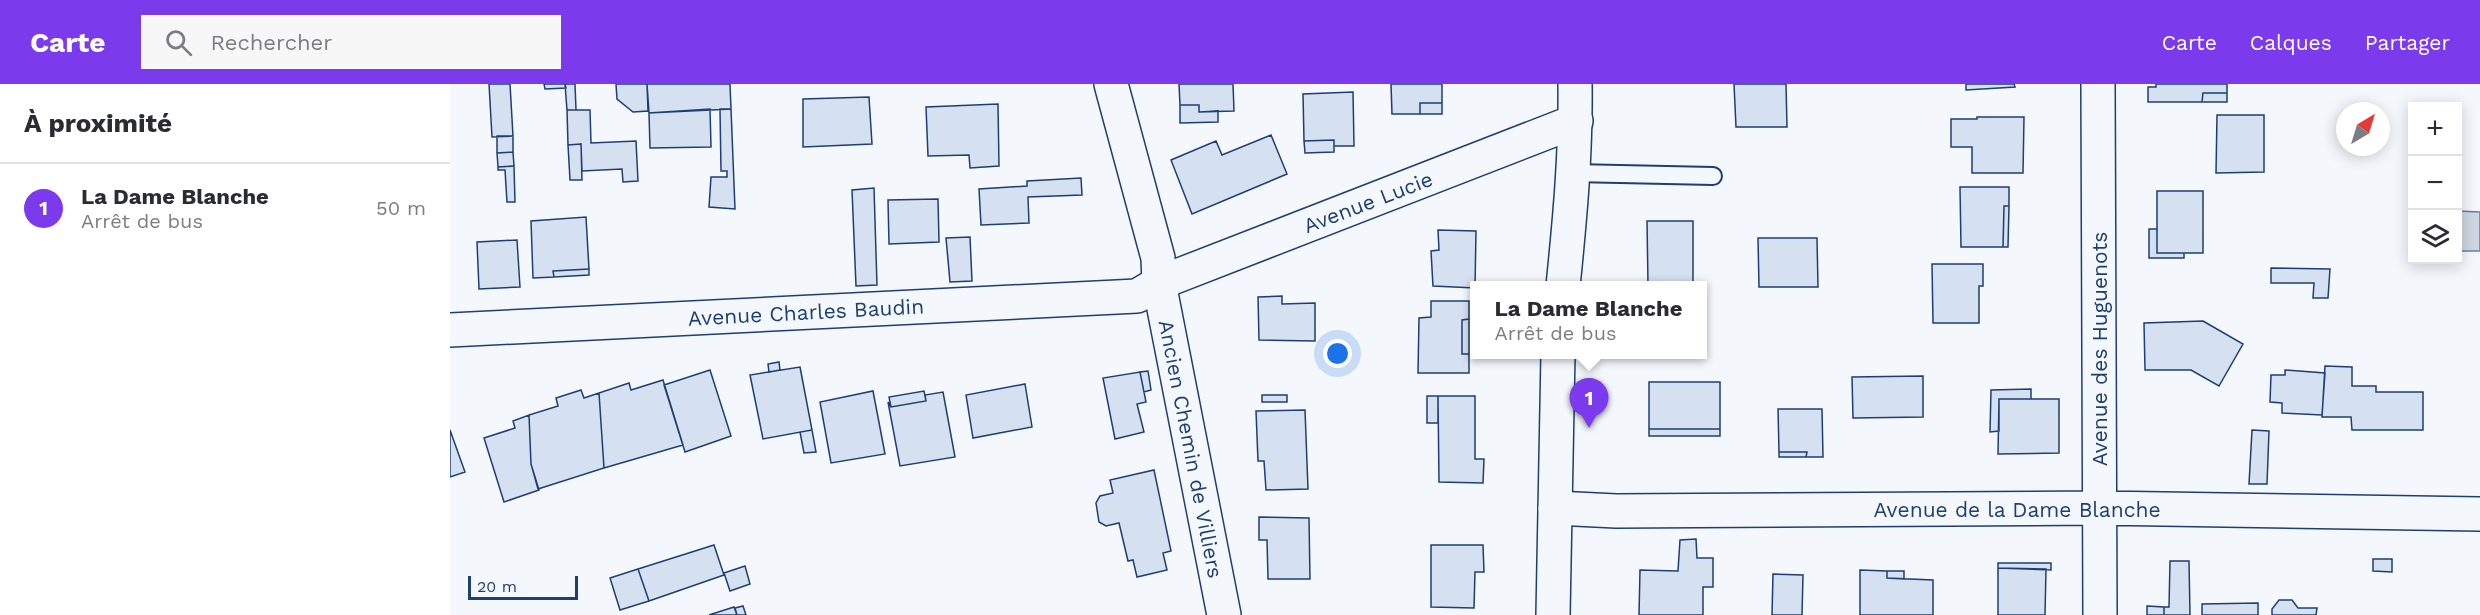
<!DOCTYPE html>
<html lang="fr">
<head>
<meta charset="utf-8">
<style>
	:root { --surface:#fff; --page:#f7f7f7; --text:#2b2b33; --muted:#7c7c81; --line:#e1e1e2; --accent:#7c3aed }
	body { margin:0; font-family:"Work Sans",sans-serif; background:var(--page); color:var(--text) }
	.controls { position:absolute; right:18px; top:18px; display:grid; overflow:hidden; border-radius:0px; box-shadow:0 3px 15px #0003 }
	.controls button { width:54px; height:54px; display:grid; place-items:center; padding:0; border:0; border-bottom:2px solid var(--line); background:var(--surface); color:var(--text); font:30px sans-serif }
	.compass { position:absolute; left:1886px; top:18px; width:54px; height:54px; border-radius:50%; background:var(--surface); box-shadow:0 3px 15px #0003; rotate:38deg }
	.scale { position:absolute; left:18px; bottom:15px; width:110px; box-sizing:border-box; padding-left:6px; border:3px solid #1d3f73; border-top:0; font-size:16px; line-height:21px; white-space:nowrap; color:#1d3f73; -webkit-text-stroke:4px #f4f7fb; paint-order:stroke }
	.you { position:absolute; left:888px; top:270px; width:21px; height:21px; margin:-15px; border:4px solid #fff; border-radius:50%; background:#1a73e8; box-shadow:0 0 0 9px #1a73e833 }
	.badge { display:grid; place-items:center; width:39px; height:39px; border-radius:50%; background:var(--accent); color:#fff; font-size:20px; font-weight:700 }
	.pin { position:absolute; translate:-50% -50px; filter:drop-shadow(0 2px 3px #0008) }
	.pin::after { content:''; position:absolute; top:32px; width:21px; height:18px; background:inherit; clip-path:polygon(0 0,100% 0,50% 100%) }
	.popup { position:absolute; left:1020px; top:197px; width:237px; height:78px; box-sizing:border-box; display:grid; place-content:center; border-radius:0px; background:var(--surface); filter:drop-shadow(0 2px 4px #0005); font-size:20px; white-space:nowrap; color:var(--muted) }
	.popup b { font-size:22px; color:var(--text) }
	.popup::after { content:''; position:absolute; left:50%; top:100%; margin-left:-12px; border:12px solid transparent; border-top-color:var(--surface) }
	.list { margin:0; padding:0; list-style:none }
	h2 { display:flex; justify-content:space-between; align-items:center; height:78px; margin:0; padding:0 24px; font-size:26px }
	h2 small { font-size:20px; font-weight:400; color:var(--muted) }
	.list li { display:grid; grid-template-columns:39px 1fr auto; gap:18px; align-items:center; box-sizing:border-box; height:90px; padding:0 24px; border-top:2px solid var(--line) }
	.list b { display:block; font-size:22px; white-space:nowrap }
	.list p { margin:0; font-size:20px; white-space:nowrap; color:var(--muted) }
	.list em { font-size:20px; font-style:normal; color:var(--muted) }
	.icon { flex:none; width:33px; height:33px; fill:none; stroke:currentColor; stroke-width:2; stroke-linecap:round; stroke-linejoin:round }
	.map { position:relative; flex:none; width:2030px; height:531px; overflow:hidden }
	header { display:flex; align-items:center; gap:36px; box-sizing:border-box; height:84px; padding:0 30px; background:var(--accent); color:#fff }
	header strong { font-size:28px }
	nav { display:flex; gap:33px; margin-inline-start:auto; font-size:21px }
	.search { width:420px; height:54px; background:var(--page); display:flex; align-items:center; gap:15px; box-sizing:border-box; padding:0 21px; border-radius:0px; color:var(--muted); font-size:22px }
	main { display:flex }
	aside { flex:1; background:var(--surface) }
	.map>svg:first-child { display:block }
</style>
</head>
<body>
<header>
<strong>Carte</strong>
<div class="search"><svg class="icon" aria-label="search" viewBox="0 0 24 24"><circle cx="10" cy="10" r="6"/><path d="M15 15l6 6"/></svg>Rechercher</div>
<nav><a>Carte</a><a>Calques</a><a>Partager</a></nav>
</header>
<main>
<aside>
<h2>À proximité<small></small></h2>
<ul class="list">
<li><span class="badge">1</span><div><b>La Dame Blanche</b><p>Arrêt de bus</p></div><em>50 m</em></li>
</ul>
</aside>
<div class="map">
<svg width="2030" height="531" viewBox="0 0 2030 531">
	<rect width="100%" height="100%" fill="#f4f7fb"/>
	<path fill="#cfd7e4" stroke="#687fa3" stroke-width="1.5" d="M2008,127L2030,128V167H2008Z"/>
	<path fill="#d5e0f0" stroke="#1d3f73" stroke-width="1.5" d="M39,0H60L63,52L42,53Z
		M94,0H115L116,4L95,5Z
		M115,0H125L126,26H117Z
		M166,0H197L198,27L183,28L167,15Z
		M197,0H280L281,25L199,29Z
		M729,0H783L784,27L749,28V21H730Z
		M941,0H992V19H970V30H942Z
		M1284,0H1336L1337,43H1286Z
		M1516,0H1564L1565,3L1516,6Z
		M1706,0H1777V9H1753L1752,18H1698V3H1706Z
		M903,8L904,62H884V56L854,57L853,10Z
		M1753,9H1777V18H1752Z
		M419,13L422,60L353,63V15Z
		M970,19H992V30H970Z
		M548,20L549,82L520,84L519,71L478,72L476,23Z
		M730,21H749V28L768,27V38L730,39Z
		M260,25L261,63L200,64L199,29Z
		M270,25H281L285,125L259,123L261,93H277V87H271Z
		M117,26H140L141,59L186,57L188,97L173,98L172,85L132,87L131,60L118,61Z
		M1767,31H1814V88L1766,89Z
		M1527,33H1574L1573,89H1522V63H1501V35H1527Z
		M821,51L837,90L742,130L721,76L766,57L772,71Z
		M47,52H63V68L47,69Z
		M884,56V68L855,69L854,57Z
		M131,60L132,96H120L118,61Z
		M63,68L64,82L48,83L47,69Z
		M64,82L65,118H57L55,86H48V83Z
		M631,94L632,111L578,113L579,139L531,141L529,105L577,102V97Z
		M1510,103H1559V122H1554L1553,163H1511Z
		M424,104L427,201L406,202L402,106Z
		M1707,107H1753V169H1707Z
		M488,115L489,158L439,160L438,116Z
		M1554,122H1559L1558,163H1553Z
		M136,133L139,185L103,187L104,193L83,194L81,137Z
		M1197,137H1243V201H1198Z
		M1699,145H1707V169H1734V174H1699Z
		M988,146L1026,147L1025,204L983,202L981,167L989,166Z
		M520,153L522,197L500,198L496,154Z
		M1308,154H1367L1368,203H1309Z
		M67,156L70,203L29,205L27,158Z
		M1482,180H1533V202H1529V239H1483Z
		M1821,184L1880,185L1878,214H1863L1864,199H1821Z
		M139,185V191L104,193L103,187Z
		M832,212V220L865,219V257L809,256L808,213Z
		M981,217H1019V235L1012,236V270H1019V289H968L969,234L981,233Z
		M1019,235V270H1012V236Z
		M1753,237L1793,260L1769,302L1741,286H1695L1694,239Z
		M329,278L330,286L319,288L318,280Z
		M1875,282L1902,283V302H1926V308H1973V346H1902L1901,333H1872Z
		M350,283L362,346L313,355L300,291Z
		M260,286L281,352L235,368L214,301Z
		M1835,286L1875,289L1872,331L1832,329V319L1820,318L1821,291H1835Z
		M698,287L701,306L694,308L690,288Z
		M690,288L696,318L687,320L694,348L665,355L653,294Z
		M1473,292V333L1403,334L1402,293Z
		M213,296L233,361L154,384L149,309L179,299L181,306Z
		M1199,298H1270V345H1199Z
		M575,300L582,343L523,354L516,311Z
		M1581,305V315H1549V347L1540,348L1541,306Z
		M131,306L134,314L149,309L154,384L88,405L81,380L79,331L108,322L106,314Z
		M423,307L435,370L381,379L370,318Z
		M474,307L476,317L441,323L439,313Z
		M493,308L505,373L450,382L438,318L441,323L476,317L475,311Z
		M812,311H837V318H812Z
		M977,312H988V339H977Z
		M988,312H1025V375H1034L1033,399L989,398Z
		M1549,315H1609V369L1548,370Z
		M1328,325H1372L1373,373H1356L1357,368H1329Z
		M855,326L858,405L816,406L814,377H808L806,327Z
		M79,331L81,380L89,406L54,418L34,354L65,344L63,337Z
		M1199,345H1270V352H1199Z
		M0,346L15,388L0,393Z
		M362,346L366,368L354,369L350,348Z
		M1802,346L1819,347L1817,400H1799Z
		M1329,368H1357L1356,373H1329Z
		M704,386L721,467L713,469L717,486L687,493L683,476L678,477L669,439L656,442L649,438L646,419L650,412L663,409L660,396Z
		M809,433L859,434L860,495H818L817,456H809Z
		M1246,455L1247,474H1263V503H1253V531H1189L1190,486L1228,487L1230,456Z
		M264,461L274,491L199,517L188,485Z
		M981,461H1033L1034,488H1025L1024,524L981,523Z
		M1923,475H1942V488L1923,487Z
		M1720,477H1739L1740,531H1714V523H1719Z
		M1548,479H1601V486L1548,484Z
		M295,482L300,500L280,507L274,489Z
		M1548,484L1596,485L1595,531H1548Z
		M188,485L199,517L170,526L160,494Z
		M1410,486L1437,487V494L1483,496V531H1410Z
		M1437,487H1454V495L1437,494Z
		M1323,490L1353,491L1352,531H1322Z
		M1829,516H1842L1848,524H1867L1866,531H1822V525Z
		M1808,519V531H1752V520Z
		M293,522L296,531H287L285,524Z
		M1697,522L1714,523V531H1697Z
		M284,523L287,531H259Z"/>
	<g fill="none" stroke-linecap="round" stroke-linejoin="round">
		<defs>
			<path id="service" d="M1123,89L1263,92"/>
			<path id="minor" d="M1648,0L1650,531
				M0,246L687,212L709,199
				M1105,424L1166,427L1650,424L2030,430"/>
			<path id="tertiary" d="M661,0L708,174L709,199L774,531
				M709,199L1126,37"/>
			<path id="secondary" d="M1113,202C1120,134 1126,68 1125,0
				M1103,531L1108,270"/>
		</defs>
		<use href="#service" stroke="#1d3f73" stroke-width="20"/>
		<use href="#minor" stroke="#1d3f73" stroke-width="36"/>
		<use href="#tertiary" stroke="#1d3f73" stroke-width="36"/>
		<use href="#secondary" stroke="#1d3f73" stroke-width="36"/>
		<use href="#service" stroke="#f4f7fb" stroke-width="16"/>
		<use href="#minor" stroke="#f4f7fb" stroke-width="33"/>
		<use href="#tertiary" stroke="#f4f7fb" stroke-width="33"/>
		<use href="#secondary" stroke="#f4f7fb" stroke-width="33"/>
	</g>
	<g text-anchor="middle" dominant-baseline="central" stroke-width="4.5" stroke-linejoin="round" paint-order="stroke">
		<g font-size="21" fill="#1d3f73" stroke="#f4f7fb">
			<text transform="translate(918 118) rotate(-21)">Avenue Lucie</text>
			<text transform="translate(356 228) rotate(-3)">Avenue Charles Baudin</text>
			<text transform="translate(1649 265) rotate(-90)">Avenue des Huguenots</text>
			<text transform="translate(741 365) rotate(79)">Ancien Chemin de Villiers</text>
			<text x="1567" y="425">Avenue de la Dame Blanche</text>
		</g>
	</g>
</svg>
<div class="controls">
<button>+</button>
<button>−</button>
<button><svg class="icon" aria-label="layers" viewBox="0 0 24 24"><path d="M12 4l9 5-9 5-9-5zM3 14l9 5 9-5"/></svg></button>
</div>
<svg class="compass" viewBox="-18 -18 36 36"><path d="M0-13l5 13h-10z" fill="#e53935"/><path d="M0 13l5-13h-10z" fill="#7c7c81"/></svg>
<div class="scale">20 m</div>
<div class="you"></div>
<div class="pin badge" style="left:1139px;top:344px">1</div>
<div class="popup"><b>La Dame Blanche</b>Arrêt de bus</div>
</div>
</main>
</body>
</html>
